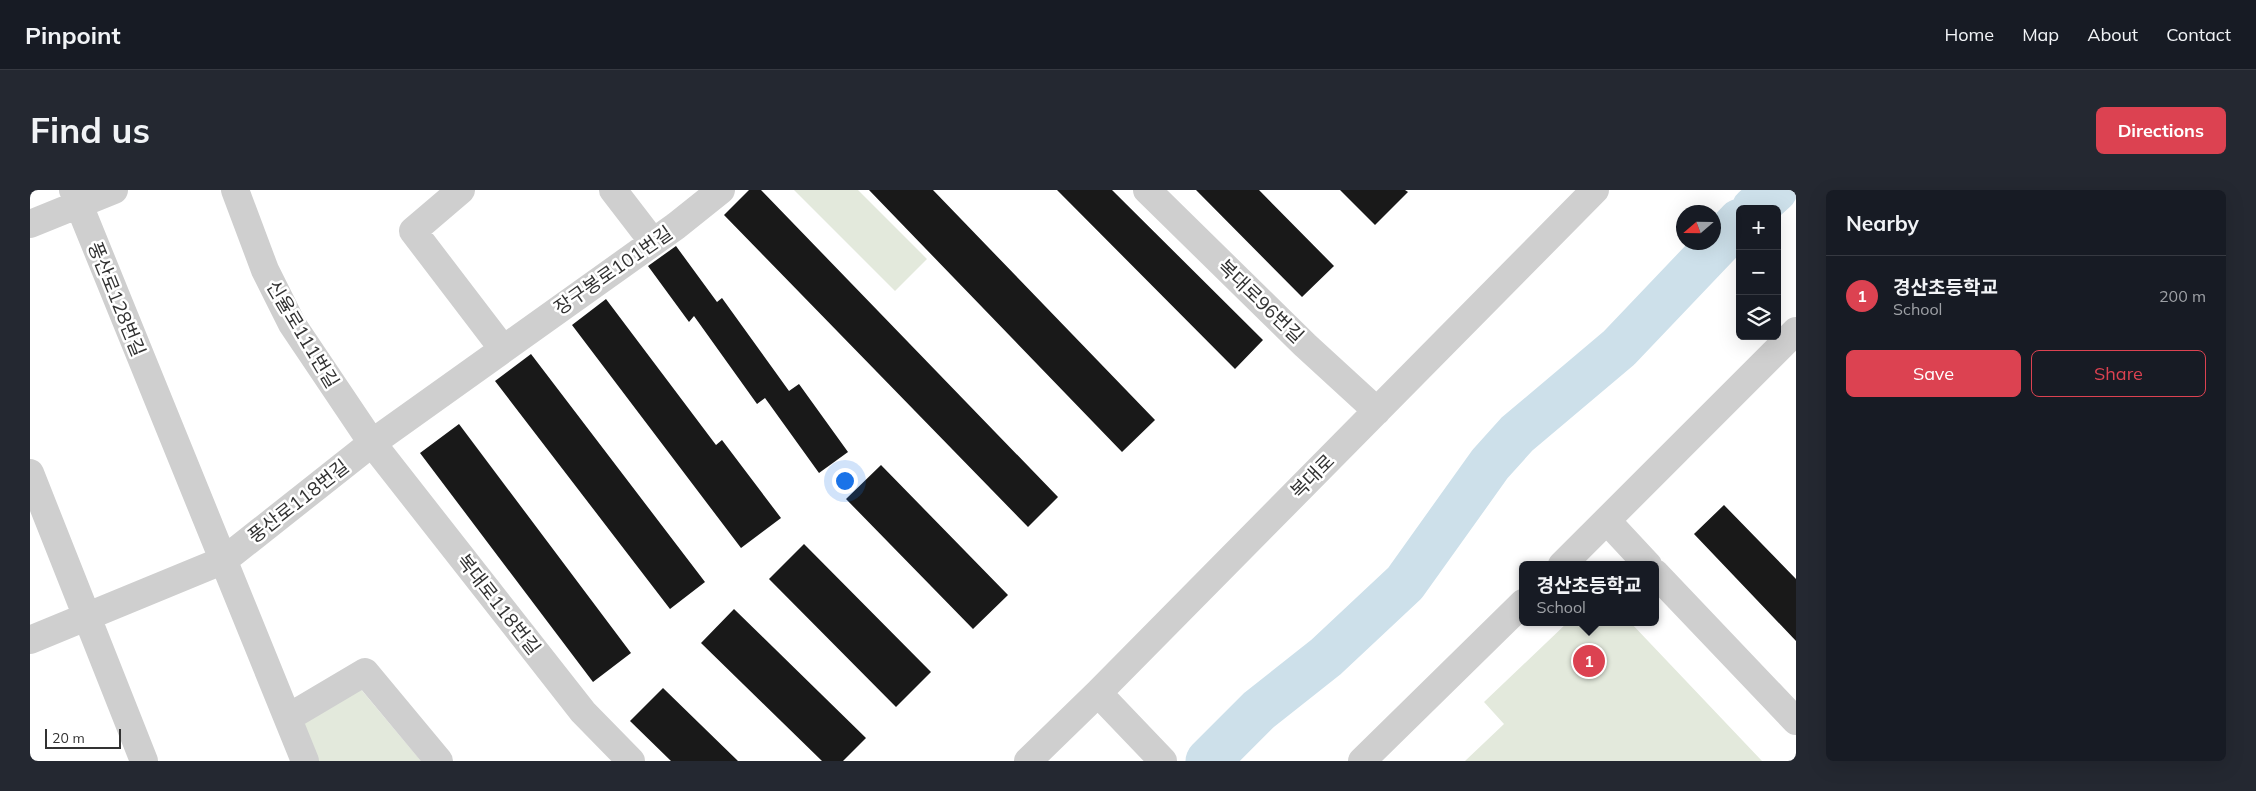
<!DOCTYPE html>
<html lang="en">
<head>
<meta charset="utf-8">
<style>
	:root { --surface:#171b24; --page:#242831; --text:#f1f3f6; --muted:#9ea1a6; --line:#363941; --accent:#dc4251 }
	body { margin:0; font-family:Mulish,"Noto Sans KR",sans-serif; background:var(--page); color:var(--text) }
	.controls { position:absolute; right:15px; top:15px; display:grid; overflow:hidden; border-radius:8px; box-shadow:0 5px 20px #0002 }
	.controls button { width:45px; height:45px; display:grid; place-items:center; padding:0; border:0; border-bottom:1px solid var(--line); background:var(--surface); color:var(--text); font:25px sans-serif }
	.compass { position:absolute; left:1646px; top:15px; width:45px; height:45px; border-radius:50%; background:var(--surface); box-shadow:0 5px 20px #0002; rotate:250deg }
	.scale { position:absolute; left:15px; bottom:12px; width:76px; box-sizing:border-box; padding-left:5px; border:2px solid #323232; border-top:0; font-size:14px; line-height:18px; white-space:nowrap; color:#323232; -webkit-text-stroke:4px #fff; paint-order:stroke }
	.you { position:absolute; left:814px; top:290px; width:18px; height:18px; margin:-12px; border:4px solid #fff; border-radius:50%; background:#1a73e8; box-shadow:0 0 0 8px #1a73e833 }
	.badge { display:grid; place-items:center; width:32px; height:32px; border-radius:50%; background:var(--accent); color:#fff; font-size:16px; font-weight:700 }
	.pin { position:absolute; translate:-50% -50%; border:2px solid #fff; box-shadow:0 1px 5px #0006 }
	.popup { position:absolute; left:1489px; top:371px; width:140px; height:65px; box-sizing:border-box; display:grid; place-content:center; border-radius:8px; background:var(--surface); filter:drop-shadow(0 1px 4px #0005); font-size:16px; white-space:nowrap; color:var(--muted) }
	.popup b { font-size:19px; color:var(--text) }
	.popup::after { content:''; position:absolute; left:50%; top:100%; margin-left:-10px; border:10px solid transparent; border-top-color:var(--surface) }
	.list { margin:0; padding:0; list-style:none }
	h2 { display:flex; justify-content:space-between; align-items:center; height:65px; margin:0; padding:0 20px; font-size:21px }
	h2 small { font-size:16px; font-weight:400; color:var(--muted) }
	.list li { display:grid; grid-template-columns:32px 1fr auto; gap:15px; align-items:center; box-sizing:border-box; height:80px; padding:0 20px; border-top:1px solid var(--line) }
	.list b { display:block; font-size:19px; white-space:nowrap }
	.list p { margin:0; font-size:16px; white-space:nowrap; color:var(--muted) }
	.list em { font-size:16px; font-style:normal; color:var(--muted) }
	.actions { display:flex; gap:10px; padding:15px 20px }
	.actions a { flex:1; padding:11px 0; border:1px solid var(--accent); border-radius:8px; text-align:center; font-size:18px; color:var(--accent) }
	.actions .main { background:var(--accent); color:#fff }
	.icon { flex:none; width:28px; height:28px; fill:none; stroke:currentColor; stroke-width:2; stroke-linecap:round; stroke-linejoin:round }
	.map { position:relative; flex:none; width:1766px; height:571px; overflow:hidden; border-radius:8px }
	header { display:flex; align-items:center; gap:30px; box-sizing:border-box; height:70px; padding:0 25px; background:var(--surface); border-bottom:1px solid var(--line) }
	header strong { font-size:24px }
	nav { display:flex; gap:28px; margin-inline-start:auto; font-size:18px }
	.intro { display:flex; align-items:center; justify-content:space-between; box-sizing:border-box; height:120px; padding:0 30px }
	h1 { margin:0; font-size:35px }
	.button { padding:12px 22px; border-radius:8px; background:var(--accent); color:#fff; font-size:18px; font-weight:700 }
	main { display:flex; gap:30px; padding:0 30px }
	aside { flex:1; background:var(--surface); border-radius:8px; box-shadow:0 5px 20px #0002 }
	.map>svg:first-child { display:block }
</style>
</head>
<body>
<header>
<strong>Pinpoint</strong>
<nav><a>Home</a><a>Map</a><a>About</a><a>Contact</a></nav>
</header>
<div class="intro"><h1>Find us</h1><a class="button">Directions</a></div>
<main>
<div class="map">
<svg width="1766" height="571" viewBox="0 0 1766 571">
	<rect width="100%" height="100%" fill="#fff"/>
	<path fill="#e3e9dc" d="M764,0H828L897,69L865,101Z
		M1538,432H1600L1732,571H1435L1474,534L1454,512Z
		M329,497L391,571H288L272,531Z"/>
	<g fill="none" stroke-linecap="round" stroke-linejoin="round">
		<path stroke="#cde0ea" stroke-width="45" d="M1724,19L1745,0
			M1178,571L1229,520L1296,467L1375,393L1460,274L1487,244L1589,158L1710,31"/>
	</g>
	<path fill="#191919" d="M719,0H731L1028,307L998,337L694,25Z
		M839,0H903L1125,230L1092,262Z
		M1027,0H1082L1233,150L1205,179Z
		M1166,0H1229L1304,76L1272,107Z
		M1310,0H1375L1378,2L1345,35Z
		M646,56L687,112L692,108L759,201L769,194L818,262L789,283L735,208L727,214L664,126L659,132L618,76Z
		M576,109L686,255L692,250L751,328L711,358L542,135Z
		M501,164L675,392L640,419L465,191Z
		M429,234L601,463L563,492L390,263Z
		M851,275L978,405L943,439L816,309Z
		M1694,315L1766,389V451L1664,344Z
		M774,354L901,482L866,517L739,389Z
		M704,419L836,548L813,571H792L671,453Z
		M633,498L708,571H641L600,531Z"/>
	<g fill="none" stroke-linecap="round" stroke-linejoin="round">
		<path stroke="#cfcfcf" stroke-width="28" d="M43,0L275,571
			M205,0L235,80L262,134L342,253L553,522L601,571
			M431,0L383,41L473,159
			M583,0L623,52
			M1117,0L1275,155L1347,221
			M0,34L84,0
			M0,283L114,571
			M1577,331L1618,375
			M1532,375L1766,141
			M1625,383L1766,531
			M0,450L194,370L342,253L646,36L691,0
			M1068,503L1133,571
			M259,527L335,482L409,571
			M998,571L1068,503L1565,0
			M1332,571L1493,413"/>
	</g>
	<g text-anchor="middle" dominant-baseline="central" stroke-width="5" stroke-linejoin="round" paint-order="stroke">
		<g font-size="19" fill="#323232" stroke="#fff">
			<text transform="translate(583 80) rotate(-35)">장구봉로101번길</text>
			<text transform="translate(87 109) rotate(68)">풍산로128번길</text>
			<text transform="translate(1231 111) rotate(44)">복대로96번길</text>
			<text transform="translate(273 144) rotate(59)">신율로111번길</text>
			<text transform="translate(1282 286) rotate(-45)">복대로</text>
			<text transform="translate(268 311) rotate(-38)">풍산로118번길</text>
			<text transform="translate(469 414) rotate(52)">복대로118번길</text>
		</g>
	</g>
</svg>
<div class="controls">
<button>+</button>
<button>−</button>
<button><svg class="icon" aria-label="layers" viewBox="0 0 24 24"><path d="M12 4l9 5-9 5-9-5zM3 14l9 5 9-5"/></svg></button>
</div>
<svg class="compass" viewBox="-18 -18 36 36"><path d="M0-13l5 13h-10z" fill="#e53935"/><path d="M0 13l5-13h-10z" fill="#9ea1a6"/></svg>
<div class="scale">20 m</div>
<div class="you"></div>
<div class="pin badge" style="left:1559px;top:471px">1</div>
<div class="popup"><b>경산초등학교</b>School</div>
</div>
<aside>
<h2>Nearby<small></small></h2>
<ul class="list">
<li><span class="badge">1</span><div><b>경산초등학교</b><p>School</p></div><em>200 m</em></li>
</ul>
<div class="actions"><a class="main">Save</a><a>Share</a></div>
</aside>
</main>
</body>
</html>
